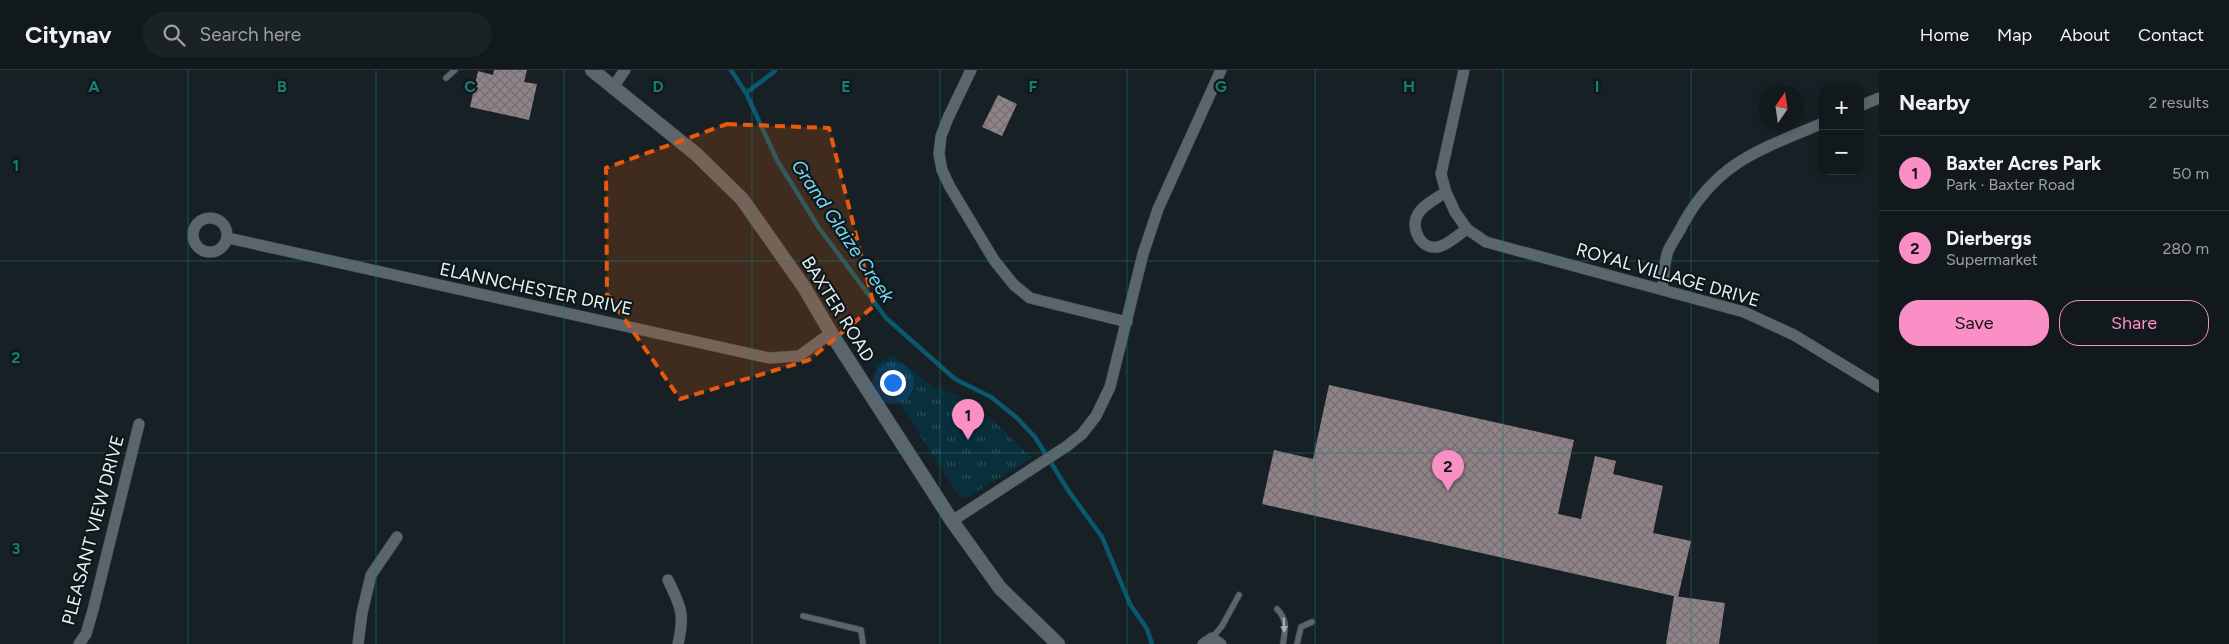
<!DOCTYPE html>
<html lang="en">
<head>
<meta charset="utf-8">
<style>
	:root { --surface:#11191c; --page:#1a2225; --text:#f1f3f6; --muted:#9ca0a3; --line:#30383b; --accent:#fa8fc6 }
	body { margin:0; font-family:Figtree,sans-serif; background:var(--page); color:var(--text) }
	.controls { position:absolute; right:15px; top:15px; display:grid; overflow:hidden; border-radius:10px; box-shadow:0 2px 8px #0003 }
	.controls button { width:45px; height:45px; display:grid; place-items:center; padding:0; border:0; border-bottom:1px solid var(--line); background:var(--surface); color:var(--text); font:25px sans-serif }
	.compass { position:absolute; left:1759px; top:15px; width:45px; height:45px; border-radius:50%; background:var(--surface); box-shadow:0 2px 8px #0003; rotate:13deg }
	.you { position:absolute; left:892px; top:312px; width:18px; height:18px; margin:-12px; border:4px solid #fff; border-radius:50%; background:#1a73e8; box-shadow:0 0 0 8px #1a73e833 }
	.badge { display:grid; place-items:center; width:32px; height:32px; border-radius:50%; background:var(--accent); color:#111; font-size:16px; font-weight:700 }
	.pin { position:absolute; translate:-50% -41px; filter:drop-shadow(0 1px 2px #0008) }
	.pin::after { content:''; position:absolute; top:26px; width:18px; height:15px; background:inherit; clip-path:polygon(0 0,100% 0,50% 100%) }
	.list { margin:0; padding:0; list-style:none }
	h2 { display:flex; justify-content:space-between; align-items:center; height:65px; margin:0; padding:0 20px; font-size:21px }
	h2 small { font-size:16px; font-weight:400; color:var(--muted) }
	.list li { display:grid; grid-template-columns:32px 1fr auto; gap:15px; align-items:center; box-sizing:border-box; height:75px; padding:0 20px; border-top:1px solid var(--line) }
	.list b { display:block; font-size:19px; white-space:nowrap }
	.list p { margin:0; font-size:16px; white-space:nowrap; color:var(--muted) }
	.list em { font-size:16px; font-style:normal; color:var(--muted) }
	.actions { display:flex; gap:10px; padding:15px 20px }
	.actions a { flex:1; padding:11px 0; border:1px solid var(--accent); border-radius:20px; text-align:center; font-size:18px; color:var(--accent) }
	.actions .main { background:var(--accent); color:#111 }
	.icon { flex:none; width:28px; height:28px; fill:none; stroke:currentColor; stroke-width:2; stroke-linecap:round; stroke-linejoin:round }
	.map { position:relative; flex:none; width:1879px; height:574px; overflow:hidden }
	header { display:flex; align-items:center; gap:30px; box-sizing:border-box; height:70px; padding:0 25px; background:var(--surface); border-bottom:1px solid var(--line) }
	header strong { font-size:24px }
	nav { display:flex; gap:28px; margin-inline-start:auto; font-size:18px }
	.search { width:350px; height:45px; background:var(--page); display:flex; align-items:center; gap:12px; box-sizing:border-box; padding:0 18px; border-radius:28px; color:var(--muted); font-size:19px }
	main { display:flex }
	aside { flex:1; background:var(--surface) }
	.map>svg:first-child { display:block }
</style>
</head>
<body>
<header>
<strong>Citynav</strong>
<div class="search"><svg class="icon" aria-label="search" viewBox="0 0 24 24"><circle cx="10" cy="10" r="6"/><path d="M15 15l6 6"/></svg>Search here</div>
<nav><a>Home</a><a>Map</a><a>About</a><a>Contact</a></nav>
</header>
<main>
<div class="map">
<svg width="1879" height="574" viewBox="0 0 1879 574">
	<defs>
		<pattern id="grass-tufts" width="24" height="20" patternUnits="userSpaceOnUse" patternTransform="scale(1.25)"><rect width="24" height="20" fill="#082f3b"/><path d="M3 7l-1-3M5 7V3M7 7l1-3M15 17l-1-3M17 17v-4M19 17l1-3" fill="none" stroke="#2c4d58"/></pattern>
		<pattern id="building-cross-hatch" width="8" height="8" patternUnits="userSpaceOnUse" patternTransform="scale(1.25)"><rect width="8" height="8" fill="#8f8388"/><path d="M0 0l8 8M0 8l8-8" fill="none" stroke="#756e72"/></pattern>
	</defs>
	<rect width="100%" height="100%" fill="#172125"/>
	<path fill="url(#grass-tufts)" d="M893,285L932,316L959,326L994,351L1032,388L968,427L961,428L874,295Z"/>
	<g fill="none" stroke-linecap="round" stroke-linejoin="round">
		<path stroke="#09586e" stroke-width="4.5" d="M731,0L746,23L777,90L819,158L886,248L955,309L991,327L1016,347L1035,367L1068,420L1102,467L1130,534L1147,559L1152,574
			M746,23L775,1"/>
	</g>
	<path fill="url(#building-cross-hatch)" d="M494,0H527L524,12L537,14L529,50L470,37L478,1L493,5Z
		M998,25L1017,34L1002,66L982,57Z
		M1329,315L1574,370L1558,444L1581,449L1595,386L1616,391L1613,404L1663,416L1653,463L1691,471L1678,527L1262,434L1274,380L1313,389Z
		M1674,526L1725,533L1719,574H1666Z"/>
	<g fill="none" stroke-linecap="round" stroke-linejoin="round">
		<defs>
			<path id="service" d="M446,8L455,0
				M1277,539C1288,550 1285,560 1283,574
				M803,546L861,560L863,574
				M1212,568L1222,556L1239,525
				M1297,574L1301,557L1312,552"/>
			<path id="minor" d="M971,0L948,48L941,66L939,84L942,100L950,117L994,190L1014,215L1030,228L1127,252
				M1464,0L1441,104L1446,122L1455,142L1467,159L1486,172L1744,242L1794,265L1879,317
				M613,17L625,0
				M1860,36L1879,28
				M1446,122C1437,128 1423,135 1418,144C1409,158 1422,183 1441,176C1450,173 1459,164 1467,159
				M193 165a17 17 0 1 1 34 0a17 17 0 1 1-34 0Z
				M228,168L769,288L799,286L831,263
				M1662,219C1664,207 1664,192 1668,181C1672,172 1679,163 1683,154C1718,91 1760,80 1823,53
				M952,451L1067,376L1082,364L1096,346L1110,317L1143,184L1158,139L1221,0
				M668,510C681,537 685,544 678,574
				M79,574L86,564L93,540L139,354
				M358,574L362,543L371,505L397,467
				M1203,574L1212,568L1221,574"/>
			<path id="secondary" d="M592,0L696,84L742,129L804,217L831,263L952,451L1000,518L1058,574"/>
		</defs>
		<use href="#service" stroke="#363d40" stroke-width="7"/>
		<use href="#minor" stroke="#363d40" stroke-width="12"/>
		<use href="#secondary" stroke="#363d40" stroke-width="15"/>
		<use href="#service" stroke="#5a666b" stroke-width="5.5"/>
		<use href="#minor" stroke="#5a666b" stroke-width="11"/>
		<use href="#secondary" stroke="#5a666b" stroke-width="14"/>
	</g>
	<defs><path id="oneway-solid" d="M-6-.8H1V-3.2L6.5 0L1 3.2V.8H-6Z" transform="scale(1.25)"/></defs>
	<use fill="#a9b2b6" href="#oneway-solid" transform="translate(1284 555) rotate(87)"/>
	<path fill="#e8590c" fill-opacity="0.2" stroke="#e8590c" stroke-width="4" stroke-dasharray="10 6" stroke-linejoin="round" d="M727,54L829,58L874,236L809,290L680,329L607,224L606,98Z"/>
	<path fill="none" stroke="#1a7c75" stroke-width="1" stroke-opacity="0.55" d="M188,0V574M376,0V574M564,0V574M752,0V574M940,0V574M1127,0V574M1315,0V574M1503,0V574M1691,0V574M0,191H1879M0,383H1879"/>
	<g text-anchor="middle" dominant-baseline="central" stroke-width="4.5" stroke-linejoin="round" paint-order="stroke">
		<g font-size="18" fill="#e9f0f3" stroke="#0e181b">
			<text transform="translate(1668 205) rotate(16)">ROYAL VILLAGE DRIVE</text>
			<text transform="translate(536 219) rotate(12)">ELANNCHESTER DRIVE</text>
			<text transform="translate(838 239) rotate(58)">BAXTER ROAD</text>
			<text transform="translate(93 460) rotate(-75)">PLEASANT VIEW DRIVE</text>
		</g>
		<g font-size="19" font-style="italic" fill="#79d8f9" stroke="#0e181b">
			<text transform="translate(843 161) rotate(56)">Grand Glaize Creek</text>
		</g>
	</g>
	<g font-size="16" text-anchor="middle" font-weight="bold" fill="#1a7c75" stroke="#0e181b" stroke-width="4.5" stroke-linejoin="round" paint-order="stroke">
		<text x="94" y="22">A</text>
		<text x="282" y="22">B</text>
		<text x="470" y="22">C</text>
		<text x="658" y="22">D</text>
		<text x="846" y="22">E</text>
		<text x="1033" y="22">F</text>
		<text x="1221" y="22">G</text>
		<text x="1409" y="22">H</text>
		<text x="1597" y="22">I</text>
		<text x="16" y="101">1</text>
		<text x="16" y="293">2</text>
		<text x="16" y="484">3</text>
	</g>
</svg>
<div class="controls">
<button>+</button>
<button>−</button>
</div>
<svg class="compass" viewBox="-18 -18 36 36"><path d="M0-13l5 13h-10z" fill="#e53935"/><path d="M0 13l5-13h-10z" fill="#9ca0a3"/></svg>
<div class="you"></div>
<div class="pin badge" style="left:968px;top:370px">1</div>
<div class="pin badge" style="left:1448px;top:421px">2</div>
</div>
<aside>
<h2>Nearby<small>2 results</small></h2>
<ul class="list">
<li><span class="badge">1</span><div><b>Baxter Acres Park</b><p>Park · Baxter Road</p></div><em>50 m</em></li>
<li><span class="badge">2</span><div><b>Dierbergs</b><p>Supermarket</p></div><em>280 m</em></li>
</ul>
<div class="actions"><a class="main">Save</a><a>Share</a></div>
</aside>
</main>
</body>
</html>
